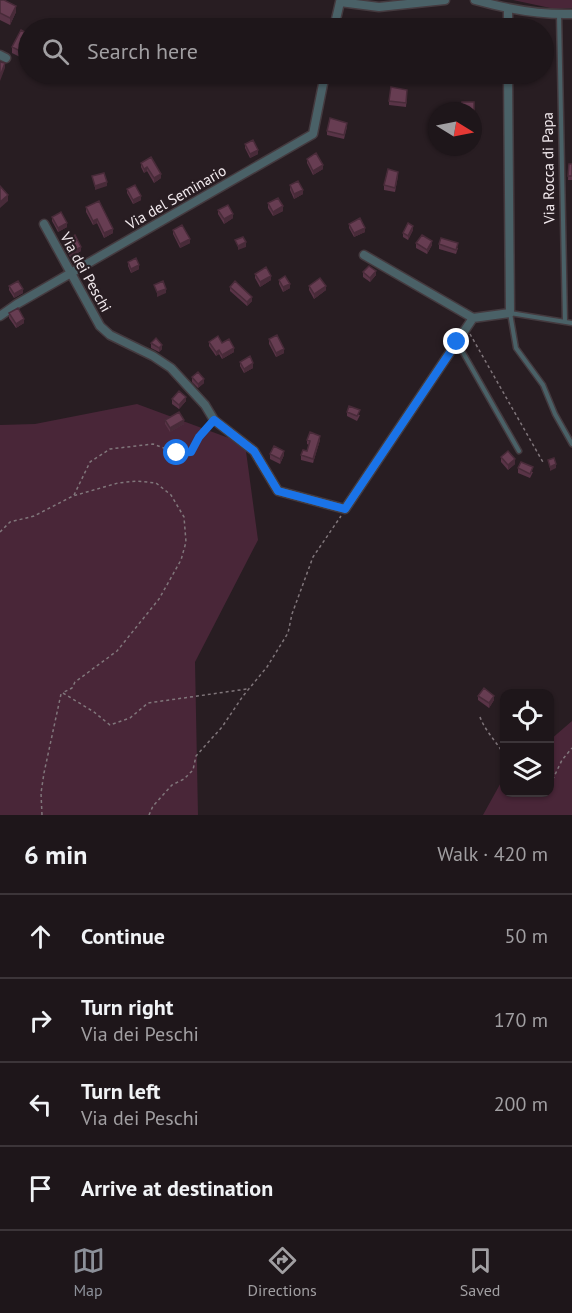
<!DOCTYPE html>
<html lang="en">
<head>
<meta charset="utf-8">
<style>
	:root { --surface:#1e161a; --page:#2b2327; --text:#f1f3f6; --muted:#a19fa2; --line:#3c3539; --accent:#8c9099 }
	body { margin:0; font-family:"PT Sans",sans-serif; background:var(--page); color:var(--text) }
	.controls { position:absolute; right:18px; bottom:18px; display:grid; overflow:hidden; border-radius:12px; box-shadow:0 2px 4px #0004 }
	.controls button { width:54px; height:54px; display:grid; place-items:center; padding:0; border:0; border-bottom:2px solid var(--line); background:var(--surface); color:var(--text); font:30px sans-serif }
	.compass { position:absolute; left:428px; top:102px; width:54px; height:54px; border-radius:50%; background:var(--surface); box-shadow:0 2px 4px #0004; rotate:100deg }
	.stop { position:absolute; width:18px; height:18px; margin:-14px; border:4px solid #1a73e8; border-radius:50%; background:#fff }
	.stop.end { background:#1a73e8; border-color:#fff; box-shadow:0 2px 6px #0008 }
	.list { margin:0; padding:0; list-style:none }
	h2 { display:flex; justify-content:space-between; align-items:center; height:78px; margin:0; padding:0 24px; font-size:26px }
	h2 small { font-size:20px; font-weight:400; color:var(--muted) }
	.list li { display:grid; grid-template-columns:39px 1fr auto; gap:18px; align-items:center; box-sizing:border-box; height:84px; padding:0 24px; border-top:2px solid var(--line) }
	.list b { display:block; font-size:22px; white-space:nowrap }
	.list p { margin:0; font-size:20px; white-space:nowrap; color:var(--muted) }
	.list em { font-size:20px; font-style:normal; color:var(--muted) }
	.icon { flex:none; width:33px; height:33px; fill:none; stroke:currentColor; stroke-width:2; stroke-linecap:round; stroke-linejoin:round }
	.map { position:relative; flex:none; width:572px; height:815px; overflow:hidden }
	.search { position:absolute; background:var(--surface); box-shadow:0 2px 4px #0004; left:18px; right:18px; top:18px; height:66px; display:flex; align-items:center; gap:15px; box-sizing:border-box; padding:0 21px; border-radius:33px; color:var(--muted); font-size:22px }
	.sheet { height:414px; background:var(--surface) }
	nav { display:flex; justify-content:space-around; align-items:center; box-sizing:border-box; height:84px; border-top:2px solid var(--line); background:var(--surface); font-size:16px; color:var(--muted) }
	nav a { display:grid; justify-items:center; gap:3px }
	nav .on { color:var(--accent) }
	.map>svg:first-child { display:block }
</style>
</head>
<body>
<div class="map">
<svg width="572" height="815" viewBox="0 0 572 815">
	<rect width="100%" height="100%" fill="#281d22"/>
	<path fill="#492638" d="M513,0H572V8L555,9Z
		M137,404L245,444L258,540L195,662L198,815H0V425L35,424Z
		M572,721V815H483L504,777V792H550V740Z"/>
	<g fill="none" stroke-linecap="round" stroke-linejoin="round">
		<defs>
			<path id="lane" d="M559,15L565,322
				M572,323L510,313L516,348L543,385L555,414L572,444
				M457,342L519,451"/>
			<path id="street" d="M475,0C507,9 539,15 572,14
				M340,2L379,7L445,0
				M508,9V28
				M334,28L340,2
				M0,55L6,58
				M44,224L100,326L110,335L153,356L171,368L205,405L214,420L254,451L278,491L345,509L473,318L510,313L508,74
				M364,255L473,318
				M0,316L17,304L313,134L325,74"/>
		</defs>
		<use href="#lane" stroke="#443a3f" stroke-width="7"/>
		<use href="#street" stroke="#443a3f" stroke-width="11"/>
		<path stroke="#80767b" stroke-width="1.5" stroke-dasharray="3 3" stroke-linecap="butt" d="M470,334L544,464
			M74,495L90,462L110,449L153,444L177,453L191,452L199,437L208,426
			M0,532L10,522L34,516L73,496L118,483L137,481L156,483L171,495L184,517L186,542L181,560L159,599L117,651L75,682L72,688L62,693
			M63,693L94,712L110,725L130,718L148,703L247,689
			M480,717C485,731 497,742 504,755
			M550,785L562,760L572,748
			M42,815L41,793L44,773L61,694
			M149,815L153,806L172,785L184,779L193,770L196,756L222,727L243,696L267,667L288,633L292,614L313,557L341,516"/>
		<use href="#lane" stroke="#4a6167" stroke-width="4"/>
		<use href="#street" stroke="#4a6167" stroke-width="8"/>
	</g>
	<path fill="#593447" d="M0,0L16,12L10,25L0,20Z
		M28,34V61L12,53V47Z
		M419,74H427L426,83H419Z
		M442,74H449L450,84H442Z
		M484,74H497V78L484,79Z
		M407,94L406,107L389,105V101Z
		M347,127L344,139L327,135V131Z
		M245,144L258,154L250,158L245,148Z
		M151,157L161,178L154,183L147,171L144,173L141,167V163Z
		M307,159L323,169L313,175L307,163Z
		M569,164H572V180H568Z
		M398,176L395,192L384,190V185Z
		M290,185L303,194L294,199L290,190Z
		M127,189L141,200L133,204L127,193Z
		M268,203L283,211L273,216L268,208Z
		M86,207L113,233L104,238L97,223L93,225L86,212Z
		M218,210L233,218L224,224L218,214Z
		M52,217L67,227L58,232L52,221Z
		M349,224L365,232L354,237L349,228Z
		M173,230L190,243L180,248L173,234Z
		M413,230L408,240L403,237V233Z
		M64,241L81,251L70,257L64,246Z
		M416,243L432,245L427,254L416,248Z
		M439,244L458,248L456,254L439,249Z
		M128,262L139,269L131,273L128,266Z
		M363,272L376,275L370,282L363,277Z
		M255,274L271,280L260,287L255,278Z
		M279,280L290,288L283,292L279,284Z
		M9,286L23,293L14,298L9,290Z
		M309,286L326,290L314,299L309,290Z
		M230,287L252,301L247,306L230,291Z
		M9,313L24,323L16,328L9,318Z
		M269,339L284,353L276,357L269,344Z
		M209,342L222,343L234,352L222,359L219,354L216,356L209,346Z
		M151,343L162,349L159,352L151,348Z
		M240,362L253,368L244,373L240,366Z
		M192,377L204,383L198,388L192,382Z
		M172,399L186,401L179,409L172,404Z
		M347,412L360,415L357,421L347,416Z
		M165,420L184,424L170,432L165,424Z
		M307,440H320L313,463L301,460V455L307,451L309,445L307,444Z
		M270,454L284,455L280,464L270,459Z
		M501,457L515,464L508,470L501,462Z
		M518,468L533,472L530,478L518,473Z
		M478,696L494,700L489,708L478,700Z"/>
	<path fill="#482b39" d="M16,6V12L10,25V18Z
		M5,63V68L0,81V76Z
		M258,150V154L250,158V154Z
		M323,165V169L313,175V171Z
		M147,167V171L144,173V169Z
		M161,174V178L154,183V178Z
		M107,182V186L95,190V186Z
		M303,190V194L294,199V194Z
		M8,195V201L0,208V202Z
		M141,196V200L133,204V200Z
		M283,206V211L273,216V212Z
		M233,214V218L224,224V219Z
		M97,219V223L93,225V221Z
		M67,223V227L58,232V228Z
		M413,226V230L408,240V236Z
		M365,228V232L354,237V233Z
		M113,229V233L104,238V233Z
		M190,239V243L180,248V244Z
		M432,241V245L427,254V250Z
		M246,242V247L238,250V246Z
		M81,247V251L70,257V253Z
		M139,265V269L131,273V269Z
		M376,271V275L370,282V278Z
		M271,276V280L260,287V282Z
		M290,284V288L283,292V287Z
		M326,286V290L314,299V294Z
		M23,289V293L14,298V294Z
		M166,289V293L157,297V292Z
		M252,297V301L247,306V302Z
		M24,319V323L16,328V324Z
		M162,345V349L159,352V348Z
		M234,348V352L222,359V355Z
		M284,349V353L276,357V353Z
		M219,350V354L216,356V352Z
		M253,363V368L244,373V369Z
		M204,379V383L198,388V384Z
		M186,397V401L179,409V405Z
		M184,420V424L170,432V428Z
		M320,436V440L313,463V459Z
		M284,451V455L280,464V459Z
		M515,459V464L508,470V465Z
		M556,464V468L550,471V467Z
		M494,696V700L489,708V703Z"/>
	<path fill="#673d52" stroke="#482b39" stroke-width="1.5" d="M0,0H4L16,6L10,18L0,13Z
		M478,25H494V28H478Z
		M21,30L28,34V55L12,47Z
		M0,62L5,63L0,76Z
		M419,74H427L426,79L419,78Z
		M442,74H449L450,80H442Z
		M391,87L407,90L406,103L389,101Z
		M462,102H474V114L473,111H462Z
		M330,118L347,123L344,135L327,131Z
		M253,140L258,150L250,154L245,144Z
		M316,153L323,165L313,171L307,159Z
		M151,157L161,174L154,178L147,167L144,169L141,163Z
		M569,164H572V176H568Z
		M388,169L398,172L395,188L384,185Z
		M104,173L107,182L95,186L92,176Z
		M298,181L303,190L294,194L290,185Z
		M135,185L141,196L133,200L127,189Z
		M0,186L8,195L0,202Z
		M278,198L283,206L273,212L268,203Z
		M99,201L113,229L104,233L97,219L93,221L86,207Z
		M228,205L233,214L224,219L218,210Z
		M61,212L67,223L58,228L52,217Z
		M360,218L365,228L354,233L349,224Z
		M408,223L413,226L408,236L403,233Z
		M182,225L190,239L180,244L173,230Z
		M75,235L81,247L70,253L64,241Z
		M422,235L432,241L427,250L416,243Z
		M243,237L246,242L238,246L235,240Z
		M441,238L458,243L456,250L439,244Z
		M136,258L139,265L131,269L128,262Z
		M369,266L376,271L370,278L363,272Z
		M266,267L271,276L260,282L255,274Z
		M285,276L290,284L283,287L279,280Z
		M320,278L326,286L314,294L309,286Z
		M18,281L23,289L14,294L9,286Z
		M163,281L166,289L157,292L154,285Z
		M235,281L252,297L247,302L230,287Z
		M18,308L24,319L16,324L9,313Z
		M277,335L284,349L276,353L269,339Z
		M218,336L222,343L229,339L234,348L222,355L219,350L216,352L209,342Z
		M156,338L162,345L159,348L151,343Z
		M250,356L253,363L244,369L240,362Z
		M198,372L204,379L198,384L192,377Z
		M179,391L186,397L179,405L172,399Z
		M349,406L360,410L357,416L347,412Z
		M179,412L184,420L170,428L165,420Z
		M310,432L320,436L313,459L301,455L303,450L307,451L310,441L307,440Z
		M274,446L284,451L280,459L270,454Z
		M508,451L515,459L508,465L501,457Z
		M554,458L556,464L550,467L548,460Z
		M521,462L533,467L530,474L518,468Z
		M484,688L494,696L489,703L478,696Z"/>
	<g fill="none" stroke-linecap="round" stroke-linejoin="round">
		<path stroke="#1a73e8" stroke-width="8" d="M177,453L191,452L199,437L214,420L254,451L278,491L345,509L457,342"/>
	</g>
	<g text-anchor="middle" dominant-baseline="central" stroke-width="4.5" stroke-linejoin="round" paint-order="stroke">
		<g font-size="15" fill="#f2eaee" stroke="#281d22">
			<text transform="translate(548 168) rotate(-91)">Via Rocca di Papa</text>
			<text transform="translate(176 197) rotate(-30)">Via del Seminario</text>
			<text transform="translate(86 272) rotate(61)">Via dei Peschi</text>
		</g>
	</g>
</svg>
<div class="controls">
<button><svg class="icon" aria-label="locate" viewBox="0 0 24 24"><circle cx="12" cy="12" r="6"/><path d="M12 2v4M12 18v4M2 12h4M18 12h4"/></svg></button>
<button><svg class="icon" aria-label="layers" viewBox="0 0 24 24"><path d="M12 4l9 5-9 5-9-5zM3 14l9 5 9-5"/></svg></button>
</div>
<svg class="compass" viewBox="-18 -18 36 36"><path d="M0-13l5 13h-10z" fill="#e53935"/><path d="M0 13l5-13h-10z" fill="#a19fa2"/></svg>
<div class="stop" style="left:177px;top:453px"></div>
<div class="stop end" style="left:457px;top:342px"></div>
<div class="search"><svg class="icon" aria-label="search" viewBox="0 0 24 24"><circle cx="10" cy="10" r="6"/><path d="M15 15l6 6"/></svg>Search here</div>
</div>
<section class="sheet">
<h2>6 min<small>Walk · 420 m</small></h2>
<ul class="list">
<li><svg class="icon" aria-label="ahead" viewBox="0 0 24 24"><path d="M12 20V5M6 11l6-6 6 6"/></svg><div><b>Continue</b></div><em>50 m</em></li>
<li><svg class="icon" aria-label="right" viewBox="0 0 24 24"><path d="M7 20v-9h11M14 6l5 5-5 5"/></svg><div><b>Turn right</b><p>Via dei Peschi</p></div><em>170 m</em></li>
<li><svg class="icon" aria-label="left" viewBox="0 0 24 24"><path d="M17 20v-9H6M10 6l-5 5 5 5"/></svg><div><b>Turn left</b><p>Via dei Peschi</p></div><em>200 m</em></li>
<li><svg class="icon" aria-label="arrive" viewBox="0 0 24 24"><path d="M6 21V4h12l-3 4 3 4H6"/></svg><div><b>Arrive at destination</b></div></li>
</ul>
</section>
<nav>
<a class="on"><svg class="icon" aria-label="map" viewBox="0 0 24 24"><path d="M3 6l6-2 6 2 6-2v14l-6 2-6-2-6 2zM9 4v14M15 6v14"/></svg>Map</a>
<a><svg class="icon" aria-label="directions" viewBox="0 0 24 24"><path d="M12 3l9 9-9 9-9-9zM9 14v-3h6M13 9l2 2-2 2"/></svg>Directions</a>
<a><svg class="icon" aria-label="saved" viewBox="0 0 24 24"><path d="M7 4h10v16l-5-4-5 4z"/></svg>Saved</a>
</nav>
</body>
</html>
